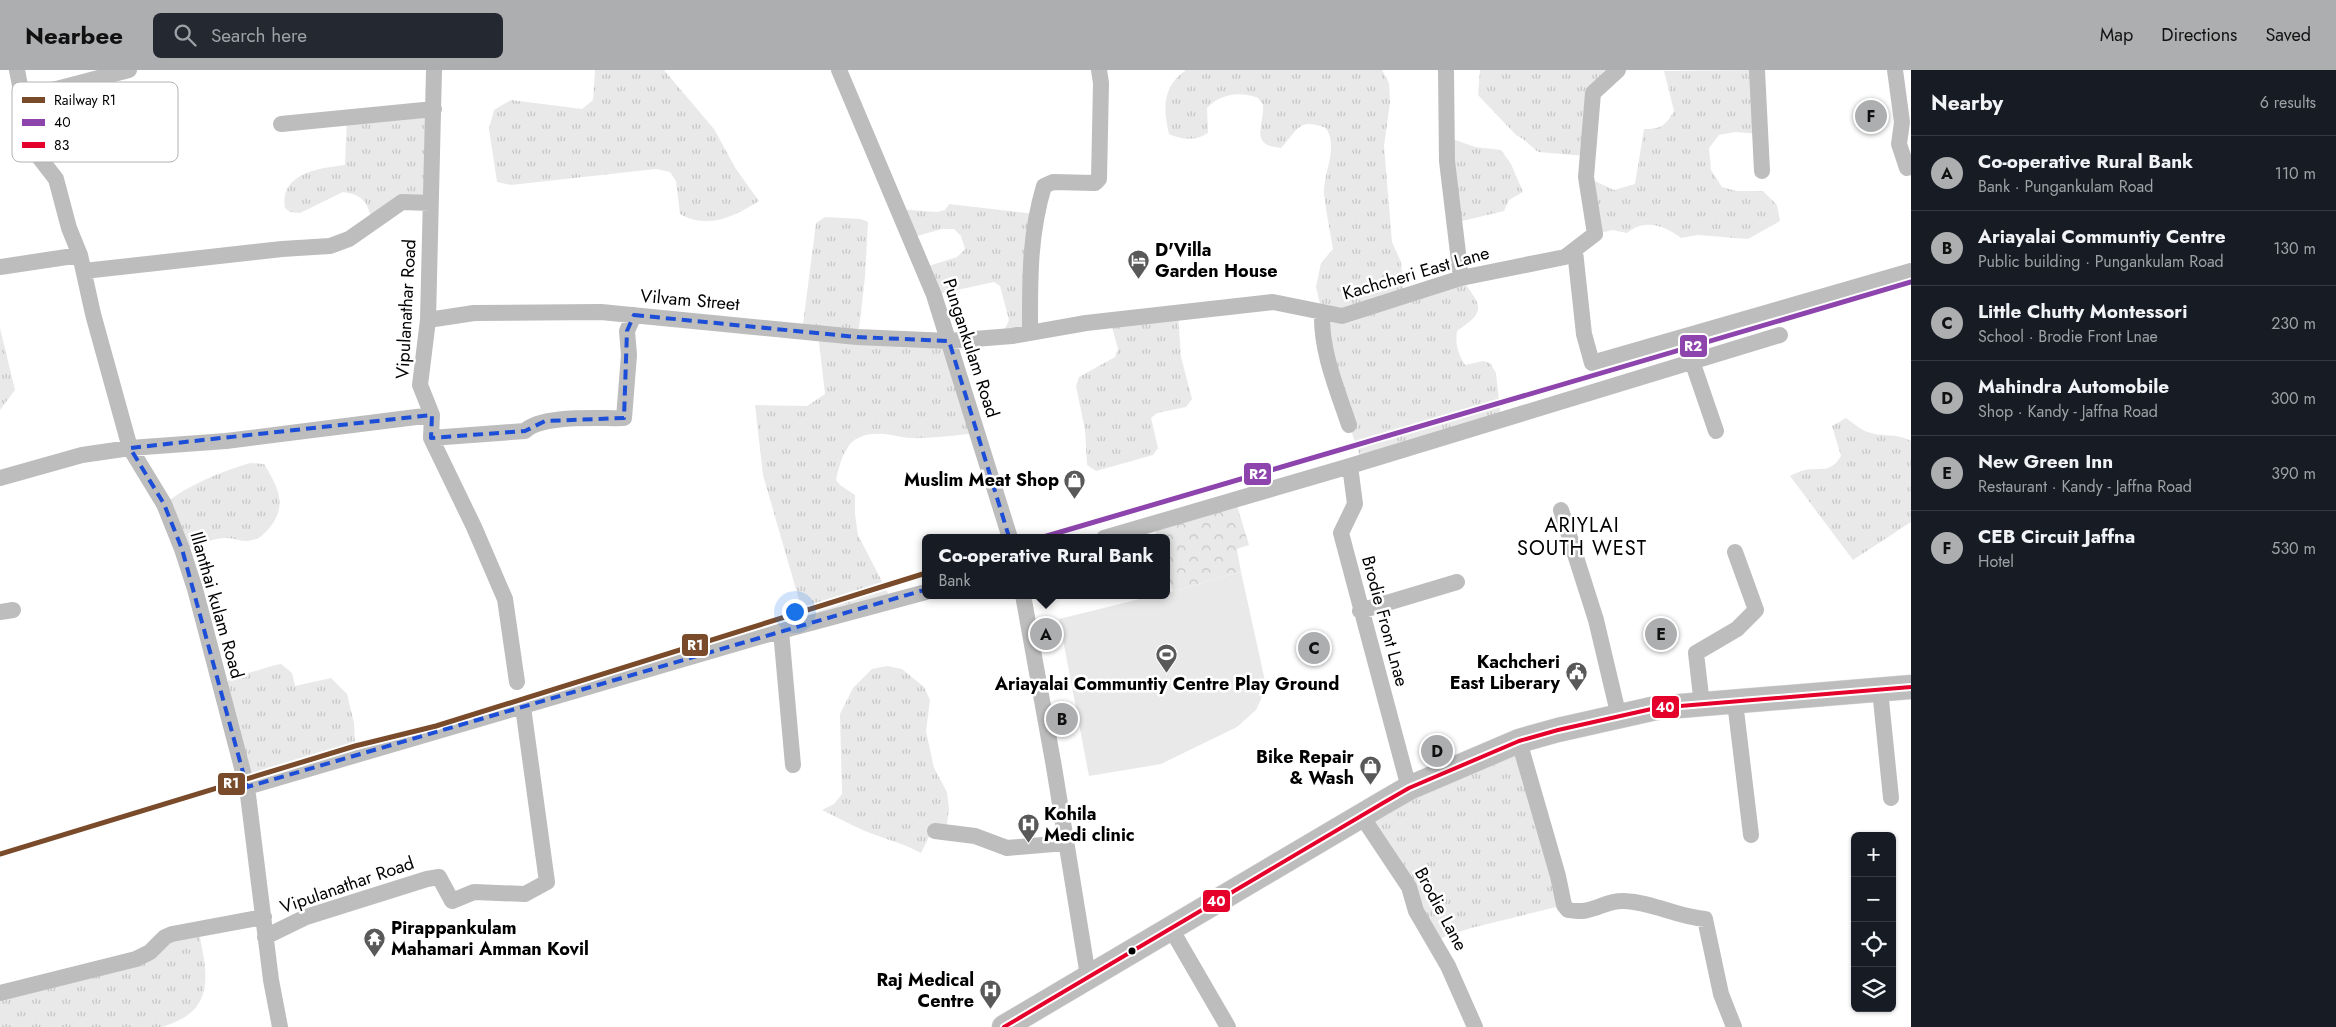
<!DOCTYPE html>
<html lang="en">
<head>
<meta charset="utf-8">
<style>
	:root { --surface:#171b24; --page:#242831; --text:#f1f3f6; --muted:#9ea1a6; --line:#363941; --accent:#adaeaf }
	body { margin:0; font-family:Jost,sans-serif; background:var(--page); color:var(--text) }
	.controls { position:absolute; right:15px; bottom:15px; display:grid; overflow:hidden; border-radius:8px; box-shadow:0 1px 4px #0004 }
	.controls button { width:45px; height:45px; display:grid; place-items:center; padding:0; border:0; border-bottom:1px solid var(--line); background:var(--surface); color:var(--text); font:25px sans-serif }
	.you { position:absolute; left:794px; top:541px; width:18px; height:18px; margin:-12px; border:4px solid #fff; border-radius:50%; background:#1a73e8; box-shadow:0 0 0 8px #1a73e833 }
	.badge { display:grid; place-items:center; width:32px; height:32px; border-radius:50%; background:var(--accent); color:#111; font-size:16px; font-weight:700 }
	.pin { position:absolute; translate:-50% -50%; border:2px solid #fff; box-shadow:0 1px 5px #0006 }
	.popup { position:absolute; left:922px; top:464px; width:248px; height:65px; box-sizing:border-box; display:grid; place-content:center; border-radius:8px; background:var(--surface); filter:drop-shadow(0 1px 4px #0005); font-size:16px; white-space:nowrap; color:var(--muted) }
	.popup b { font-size:19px; color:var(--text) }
	.popup::after { content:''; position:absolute; left:50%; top:100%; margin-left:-10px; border:10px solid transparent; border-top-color:var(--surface) }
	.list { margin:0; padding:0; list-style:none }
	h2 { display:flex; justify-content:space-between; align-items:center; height:65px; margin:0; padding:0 20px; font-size:21px }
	h2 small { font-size:16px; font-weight:400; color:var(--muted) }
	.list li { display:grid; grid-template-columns:32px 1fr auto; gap:15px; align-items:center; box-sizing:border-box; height:75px; padding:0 20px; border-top:1px solid var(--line) }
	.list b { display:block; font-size:19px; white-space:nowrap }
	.list p { margin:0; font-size:16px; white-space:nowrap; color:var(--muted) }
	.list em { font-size:16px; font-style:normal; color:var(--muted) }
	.icon { flex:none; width:28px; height:28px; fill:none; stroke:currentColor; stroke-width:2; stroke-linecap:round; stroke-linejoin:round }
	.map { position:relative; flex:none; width:1911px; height:957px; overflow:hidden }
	header { display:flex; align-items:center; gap:30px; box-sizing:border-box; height:70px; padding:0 25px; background:var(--accent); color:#111 }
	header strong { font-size:24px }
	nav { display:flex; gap:28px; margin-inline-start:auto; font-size:18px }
	.search { width:350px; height:45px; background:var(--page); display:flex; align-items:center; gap:12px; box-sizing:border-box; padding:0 18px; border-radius:8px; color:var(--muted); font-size:19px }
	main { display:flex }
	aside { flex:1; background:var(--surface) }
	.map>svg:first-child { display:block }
</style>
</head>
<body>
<header>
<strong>Nearbee</strong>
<div class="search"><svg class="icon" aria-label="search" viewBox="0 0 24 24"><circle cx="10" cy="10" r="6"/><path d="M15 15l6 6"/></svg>Search here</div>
<nav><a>Map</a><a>Directions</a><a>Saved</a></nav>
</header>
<main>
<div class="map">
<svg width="1911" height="957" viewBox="0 0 1911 957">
	<defs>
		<pattern id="grass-tufts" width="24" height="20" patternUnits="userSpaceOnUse" patternTransform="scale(1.25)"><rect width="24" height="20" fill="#e9e9e9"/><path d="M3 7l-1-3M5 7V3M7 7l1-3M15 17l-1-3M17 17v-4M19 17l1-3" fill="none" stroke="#c6c6c6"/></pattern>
		<pattern id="park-crowns" width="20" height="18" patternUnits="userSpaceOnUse" patternTransform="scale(1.25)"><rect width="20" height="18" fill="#e9e9e9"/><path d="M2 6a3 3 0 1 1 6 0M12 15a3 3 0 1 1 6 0" fill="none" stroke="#c6c6c6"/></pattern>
	</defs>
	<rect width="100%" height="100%" fill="#fff"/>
	<path fill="url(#grass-tufts)" d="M595,0H664L714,59L736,99L759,131C735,146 708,160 680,144L676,111L670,102L656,99L511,115L497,112L489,59L494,40L511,30L582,39L593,30Z
		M1186,0H1382L1389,13L1390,32L1384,76L1392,172L1401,192L1404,226L1461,208C1480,235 1489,240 1457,261C1455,274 1458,284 1465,295L1483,291L1490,293L1496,303L1501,349L1362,392L1349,355L1316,217L1321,193L1333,179C1330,161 1326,142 1324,124C1323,102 1339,79 1326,58C1298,47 1298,60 1281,78C1249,75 1264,57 1263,35L1258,28C1240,21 1220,24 1207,38L1208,63C1196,71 1182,70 1169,64C1163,38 1162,17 1186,0Z
		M1480,0H1618L1593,23L1587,86L1538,82L1523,69L1516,65L1478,25Z
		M1757,0L1760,64L1735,62L1719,65L1709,78L1711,100L1722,117L1736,121H1763L1777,135L1780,151L1748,169L1698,165L1681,168C1665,156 1645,148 1627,163L1613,160L1595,164L1586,107L1614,120L1635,114L1644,59C1660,60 1666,55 1674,41L1664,1Z
		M434,39L431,122L402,132L373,152C366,132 366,126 343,122L300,143L290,142L285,138C279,103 320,98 345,95L347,47Z
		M1447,67L1475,77L1501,80L1511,94L1523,122L1509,130L1504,141L1454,153Z
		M949,134L1035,144L1030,262L1002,265L1009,250L1000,216L994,212L934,225L922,198L957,187L965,179L961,166L954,159H942L910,168L898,139L937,142L945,140Z
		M825,147L861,149L868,152L865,207L858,267L949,271L978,363C955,365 931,369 908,368C900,367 893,365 885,364C849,361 843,380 836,410L840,415L855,425V444L858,465L892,531L806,554L763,405L755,335L807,336L825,324L818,263L802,262L816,153Z
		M1178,243L1181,287L1192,329L1186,337L1157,343L1151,348L1158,378L1153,385L1096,401L1087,395L1085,360L1076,316L1079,307L1115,287L1118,279L1110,250Z
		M0,258L15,320L0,340Z
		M1846,348C1854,354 1862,361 1871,363C1885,367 1897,363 1911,371V452L1853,490L1790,406C1794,404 1800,401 1805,400C1822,397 1830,404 1841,386L1832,356Z
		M250,393L264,394C276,414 287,432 273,453C269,459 262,467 256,469C241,474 238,468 226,468C213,468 195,476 182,481L164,434C190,414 218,403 250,393Z
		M281,594L292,603L295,616L331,608L347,624L354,653L355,676L245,710L222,622L231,606C249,605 264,597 281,594Z
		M887,596L902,599L924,617L930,630L926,661L934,698L947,722L949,739L947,754L929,767L921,783C899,771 876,767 854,756C843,751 833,745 822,740L834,734L842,724L840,644L853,618L872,599Z
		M1519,671L1564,835L1471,858L1444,867L1435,872L1361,745Z
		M198,859C204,888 216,928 185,947C178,951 170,954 163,957H0V923L108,897Z"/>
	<path fill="url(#park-crowns)" d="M1235,429L1249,475L1237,479L1241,502L1173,521L1166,501V468H1155L1157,452Z"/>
	<path fill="#e9e9e9" d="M1241,502L1265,611L1263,625L1256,640L1237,657L1161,694L1089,706L1059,549L1156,525H1166V523Z"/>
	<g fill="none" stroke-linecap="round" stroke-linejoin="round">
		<defs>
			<path id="highway" d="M1004,957L1383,733L1409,718L1519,671L1558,660L1656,638L1911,617"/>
		</defs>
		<use href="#highway" stroke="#dbdbdb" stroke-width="25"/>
		<path stroke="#bdbdbd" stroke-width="16" d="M17,0L32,78L56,109L69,158L80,185L93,244L130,378L164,434L182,479L195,519L247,717L271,910L280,957
			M434,0L428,250L420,315L432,345L431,368L474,457L505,529L517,612
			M839,0L934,225L1010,468
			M1446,0L1447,91L1461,208
			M1757,0L1762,101
			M1895,0L1902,52L1899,74L1907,98
			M22,28L129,0
			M281,54L434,39
			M1575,181L1584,264L1592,293L1911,201
			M0,197L80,185
			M84,201L282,179L330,176L349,169L402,132L431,133
			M1322,244C1321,282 1337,319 1349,355
			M428,250L474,243L601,242L857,267L949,271L1012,266L1086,253L1273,232L1342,246L1461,208L1565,187L1595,164L1586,107L1593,23L1618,0
			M1030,262C1030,210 1029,166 1044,116L1053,112L1095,113L1099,109L1101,13L1099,0
			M1692,291L1716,361
			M431,368L525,361C541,344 600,349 624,348L629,285L627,261L634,245
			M1350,396L1355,434L1341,463L1409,718
			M0,408L82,385L130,378L226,371L432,345
			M1561,440L1596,550L1619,647
			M1104,468L1350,396L1780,265
			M1023,525L1054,697L1088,906
			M1360,541L1457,512
			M0,542L13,540
			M781,561L793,695
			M1880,620L1891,728
			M1735,632L1751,765
			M1702,635L1696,583L1737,559L1756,540L1735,482
			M1519,671L1558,806L1564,835L1568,840C1594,845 1603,830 1624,831C1653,832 1677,847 1705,849L1721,924L1734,957
			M247,717L762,566L926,522
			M1361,745L1409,817L1416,841L1448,896L1475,957
			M935,761L975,766L1007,778L1065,773
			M1170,857L1228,957
			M265,867L306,847L427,809L439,807L452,831L474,822L525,824L547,812L523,637
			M0,923L136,889L150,882L165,867L172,864L264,847"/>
		<use href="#highway" stroke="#bdbdbd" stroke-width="24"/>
		<defs>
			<path id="bus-1" d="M1004,957L1383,733L1409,718L1519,671L1558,660L1656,638L1911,617"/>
		</defs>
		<use href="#bus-1" stroke="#fff" stroke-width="8"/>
		<use href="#bus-1" stroke="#e4002b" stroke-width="4"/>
		<defs>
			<path id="rail-1" d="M0,784L355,676L436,656L926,503"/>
			<path id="rail-2" d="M1040,468L1911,212"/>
		</defs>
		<use href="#rail-1" stroke="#fff" stroke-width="9"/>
		<use href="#rail-2" stroke="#fff" stroke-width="9"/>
		<use href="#rail-1" stroke="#7a4b2a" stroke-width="5"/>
		<use href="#rail-2" stroke="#8e44ad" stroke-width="5"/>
	</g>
	<path fill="none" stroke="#1d4ed8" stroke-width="4" stroke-dasharray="10 6" stroke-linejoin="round" d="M634,245L857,267L949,271L1017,493L247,717L182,479L164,434L130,378L432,345L431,368L525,361L545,351L624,348L627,261Z"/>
	<defs>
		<symbol id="hotel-pin" viewBox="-11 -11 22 30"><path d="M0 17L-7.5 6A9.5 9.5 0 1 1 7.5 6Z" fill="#595959" stroke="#fff"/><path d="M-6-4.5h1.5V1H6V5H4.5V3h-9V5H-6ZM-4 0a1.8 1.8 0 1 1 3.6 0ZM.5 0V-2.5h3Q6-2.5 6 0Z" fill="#fff"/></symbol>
		<symbol id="shop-pin" viewBox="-11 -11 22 30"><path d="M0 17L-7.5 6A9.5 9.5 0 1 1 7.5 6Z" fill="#595959" stroke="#fff"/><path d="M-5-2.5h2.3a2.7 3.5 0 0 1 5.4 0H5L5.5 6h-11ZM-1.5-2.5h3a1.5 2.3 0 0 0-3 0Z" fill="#fff"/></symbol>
		<symbol id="stadium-pin" viewBox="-11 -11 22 30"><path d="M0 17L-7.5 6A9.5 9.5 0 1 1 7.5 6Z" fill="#595959" stroke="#fff"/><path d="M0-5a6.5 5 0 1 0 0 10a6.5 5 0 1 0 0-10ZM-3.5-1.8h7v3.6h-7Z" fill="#fff"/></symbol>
		<symbol id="civic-pin" viewBox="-11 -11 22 30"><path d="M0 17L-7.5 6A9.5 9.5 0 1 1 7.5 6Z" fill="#595959" stroke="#fff"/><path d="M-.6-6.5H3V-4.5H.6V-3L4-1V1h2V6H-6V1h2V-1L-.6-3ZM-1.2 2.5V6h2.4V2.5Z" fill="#fff"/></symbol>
		<symbol id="hospital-pin" viewBox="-11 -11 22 30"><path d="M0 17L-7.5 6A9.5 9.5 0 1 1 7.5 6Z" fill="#595959" stroke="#fff"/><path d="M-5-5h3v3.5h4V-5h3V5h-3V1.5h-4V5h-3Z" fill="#fff"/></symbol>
		<symbol id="temple-pin" viewBox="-11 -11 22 30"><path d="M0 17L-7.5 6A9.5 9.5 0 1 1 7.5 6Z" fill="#595959" stroke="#fff"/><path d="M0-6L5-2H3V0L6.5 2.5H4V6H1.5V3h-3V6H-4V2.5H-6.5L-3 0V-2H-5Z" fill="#fff"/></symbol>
	</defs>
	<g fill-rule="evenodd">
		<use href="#hotel-pin" x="1126" y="178" width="25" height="34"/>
		<use href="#shop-pin" x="1062" y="398" width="25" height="34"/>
		<use href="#stadium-pin" x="1154" y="572" width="25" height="34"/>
		<use href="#civic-pin" x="1564" y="590" width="25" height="34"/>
		<use href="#shop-pin" x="1358" y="684" width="25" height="34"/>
		<use href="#hospital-pin" x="1016" y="742" width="25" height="34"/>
		<use href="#temple-pin" x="362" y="856" width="25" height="34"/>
		<use href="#hospital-pin" x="978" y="908" width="25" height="34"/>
	</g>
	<circle fill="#000" stroke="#fff" stroke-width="2" cx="1132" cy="881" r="4.5"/>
	<g text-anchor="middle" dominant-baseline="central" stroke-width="5" stroke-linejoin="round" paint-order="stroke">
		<g font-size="18" font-weight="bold" fill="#000" stroke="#fff" text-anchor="end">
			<text x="1155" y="180" text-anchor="start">D'Villa<tspan x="1155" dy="21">Garden House</tspan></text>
			<text x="1059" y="410">Muslim Meat Shop</text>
			<text x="1560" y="592">Kachcheri<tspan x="1560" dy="21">East Liberary</tspan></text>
			<text x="1167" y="614" text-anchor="middle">Ariayalai Communtiy Centre Play Ground</text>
			<text x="1354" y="687">Bike Repair<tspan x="1354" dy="21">&amp; Wash</tspan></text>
			<text x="1044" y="744" text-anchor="start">Kohila<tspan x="1044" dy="21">Medi clinic</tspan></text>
			<text x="391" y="858" text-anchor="start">Pirappankulam<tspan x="391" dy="21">Mahamari Amman Kovil</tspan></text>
			<text x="974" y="910">Raj Medical<tspan x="974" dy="21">Centre</tspan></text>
		</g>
		<g font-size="18" fill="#000" stroke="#fff">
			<text transform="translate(1416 203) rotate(-16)">Kachcheri East Lane</text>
			<text transform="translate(690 230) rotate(5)">Vilvam Street</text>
			<text transform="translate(406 239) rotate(-87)">Vipulanathar Road</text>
			<text transform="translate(971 278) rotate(72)">Pungankulam Road</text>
			<text transform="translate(217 535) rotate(74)">Illanthai kulam Road</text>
			<text transform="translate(1385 551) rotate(75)">Brodie Front Lnae</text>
			<text transform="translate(347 815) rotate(-19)">Vipulanathar Road</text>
			<text transform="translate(1441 839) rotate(62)">Brodie Lane</text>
		</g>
		<g font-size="20" letter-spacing="1" fill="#000" stroke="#fff">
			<text x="1582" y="455">ARIYLAI<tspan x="1582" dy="23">SOUTH WEST</tspan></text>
		</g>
	</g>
	<rect x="12" y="12" width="166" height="80" rx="8" fill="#fff" stroke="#b2b2b2" stroke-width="1"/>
	<rect x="22" y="27" width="23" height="6" fill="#7a4b2a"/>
	<rect x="22" y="49" width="23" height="7" fill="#8e44ad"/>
	<rect x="22" y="72" width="23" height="6" fill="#e4002b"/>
	<g font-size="14" fill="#000">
		<text x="54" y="35">Railway R1</text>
		<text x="54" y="57">40</text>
		<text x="54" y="80">83</text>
	</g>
	<g stroke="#fff" stroke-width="2">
		<rect x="1679" y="264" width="29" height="24" rx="5" fill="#8e44ad"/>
		<rect x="1243" y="392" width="29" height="24" rx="5" fill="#8e44ad"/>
		<rect x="681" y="563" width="28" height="24" rx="5" fill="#7a4b2a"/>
		<rect x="1651" y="625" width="29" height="24" rx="5" fill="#e4002b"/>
		<rect x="217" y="702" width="29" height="24" rx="5" fill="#7a4b2a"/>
		<rect x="1202" y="819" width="29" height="24" rx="5" fill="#e4002b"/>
	</g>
	<g font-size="14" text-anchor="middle" font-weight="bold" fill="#fff">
		<text x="1693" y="281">R2</text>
		<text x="1258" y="409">R2</text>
		<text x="695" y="580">R1</text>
		<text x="1665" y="642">40</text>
		<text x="231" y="718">R1</text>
		<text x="1216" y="836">40</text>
	</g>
</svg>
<div class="controls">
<button>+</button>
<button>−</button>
<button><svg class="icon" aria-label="locate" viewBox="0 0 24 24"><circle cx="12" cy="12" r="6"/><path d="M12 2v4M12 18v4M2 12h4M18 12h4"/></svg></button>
<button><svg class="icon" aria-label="layers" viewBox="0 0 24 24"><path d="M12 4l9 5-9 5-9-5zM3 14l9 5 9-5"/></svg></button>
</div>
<div class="you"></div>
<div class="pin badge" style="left:1046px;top:564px">A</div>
<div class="popup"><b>Co-operative Rural Bank</b>Bank</div>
<div class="pin badge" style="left:1062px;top:649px">B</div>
<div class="pin badge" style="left:1314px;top:578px">C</div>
<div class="pin badge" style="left:1437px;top:681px">D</div>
<div class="pin badge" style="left:1661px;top:564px">E</div>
<div class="pin badge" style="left:1871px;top:46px">F</div>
</div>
<aside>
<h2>Nearby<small>6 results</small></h2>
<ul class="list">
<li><span class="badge">A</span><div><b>Co-operative Rural Bank</b><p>Bank · Pungankulam Road</p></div><em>110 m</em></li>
<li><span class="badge">B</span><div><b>Ariayalai Communtiy Centre</b><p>Public building · Pungankulam Road</p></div><em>130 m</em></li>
<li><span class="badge">C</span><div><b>Little Chutty Montessori</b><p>School · Brodie Front Lnae</p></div><em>230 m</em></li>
<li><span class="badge">D</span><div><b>Mahindra Automobile</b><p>Shop · Kandy - Jaffna Road</p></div><em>300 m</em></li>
<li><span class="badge">E</span><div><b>New Green Inn</b><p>Restaurant · Kandy - Jaffna Road</p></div><em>390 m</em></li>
<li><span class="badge">F</span><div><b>CEB Circuit Jaffna</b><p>Hotel</p></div><em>530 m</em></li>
</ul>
</aside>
</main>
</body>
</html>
